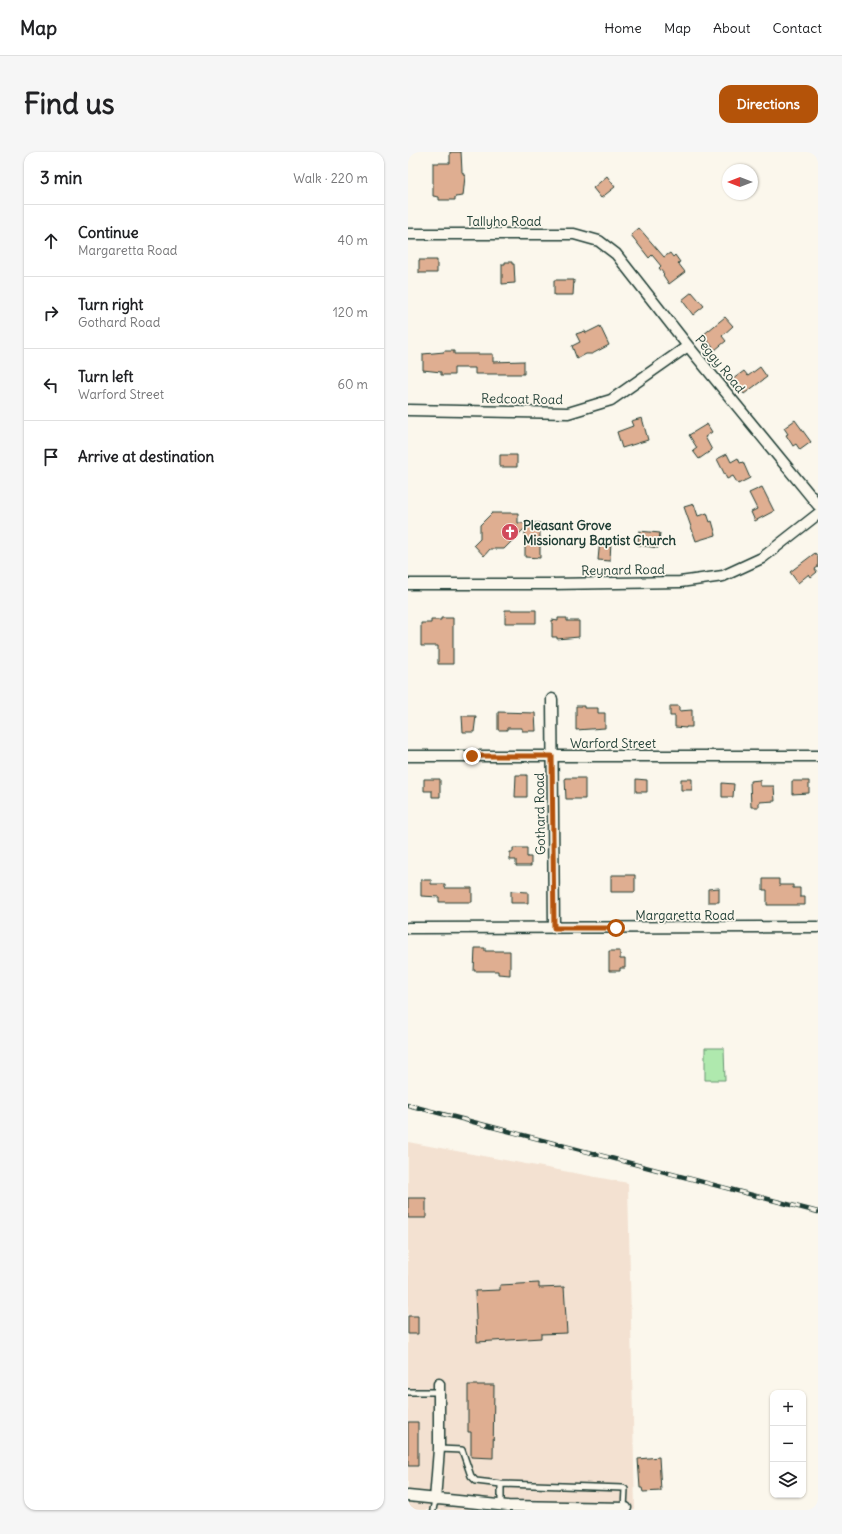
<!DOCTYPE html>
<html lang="en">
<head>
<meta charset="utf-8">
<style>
	:root { --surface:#fff; --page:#f6f6f6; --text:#202124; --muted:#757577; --line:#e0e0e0; --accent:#b45309 }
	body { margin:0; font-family:Delius,sans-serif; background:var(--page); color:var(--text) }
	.controls { position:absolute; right:12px; bottom:12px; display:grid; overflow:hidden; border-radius:8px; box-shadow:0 1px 3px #0004 }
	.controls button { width:36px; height:36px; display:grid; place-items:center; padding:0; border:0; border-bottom:1px solid var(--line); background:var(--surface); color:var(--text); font:20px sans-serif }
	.compass { position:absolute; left:314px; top:12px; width:36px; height:36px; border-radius:50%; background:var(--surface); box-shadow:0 1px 3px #0004; rotate:270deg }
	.stop { position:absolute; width:12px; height:12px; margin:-9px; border:3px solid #b45309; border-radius:50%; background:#fff }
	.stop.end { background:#b45309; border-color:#fff; box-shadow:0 1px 4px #0008 }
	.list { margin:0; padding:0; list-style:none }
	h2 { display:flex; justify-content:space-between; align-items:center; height:52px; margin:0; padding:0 16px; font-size:17px }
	h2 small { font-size:13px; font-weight:400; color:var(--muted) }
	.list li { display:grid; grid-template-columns:26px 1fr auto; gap:12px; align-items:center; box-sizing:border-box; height:72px; padding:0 16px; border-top:1px solid var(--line) }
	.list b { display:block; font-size:15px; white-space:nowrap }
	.list p { margin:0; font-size:13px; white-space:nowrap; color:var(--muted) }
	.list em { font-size:13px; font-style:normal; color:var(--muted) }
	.icon { flex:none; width:22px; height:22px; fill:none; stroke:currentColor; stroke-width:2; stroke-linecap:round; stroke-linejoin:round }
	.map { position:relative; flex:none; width:410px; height:1358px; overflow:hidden; border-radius:12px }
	header { display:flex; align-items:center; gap:24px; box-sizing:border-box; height:56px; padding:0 20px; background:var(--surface); border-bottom:1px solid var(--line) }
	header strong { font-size:19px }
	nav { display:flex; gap:22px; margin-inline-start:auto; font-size:14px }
	.intro { display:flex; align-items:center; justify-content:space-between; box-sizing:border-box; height:96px; padding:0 24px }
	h1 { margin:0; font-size:28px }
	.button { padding:10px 18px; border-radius:12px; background:var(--accent); color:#fff; font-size:14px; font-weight:700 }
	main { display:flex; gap:24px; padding:0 24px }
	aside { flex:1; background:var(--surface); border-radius:12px; box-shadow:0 1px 3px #0004 }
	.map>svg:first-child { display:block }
</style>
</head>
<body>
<header>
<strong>Map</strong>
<nav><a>Home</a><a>Map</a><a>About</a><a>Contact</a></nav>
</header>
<div class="intro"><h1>Find us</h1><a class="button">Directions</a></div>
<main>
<aside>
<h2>3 min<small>Walk · 220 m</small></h2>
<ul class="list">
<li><svg class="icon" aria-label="ahead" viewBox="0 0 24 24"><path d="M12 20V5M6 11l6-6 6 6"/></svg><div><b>Continue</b><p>Margaretta Road</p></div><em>40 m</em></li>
<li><svg class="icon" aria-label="right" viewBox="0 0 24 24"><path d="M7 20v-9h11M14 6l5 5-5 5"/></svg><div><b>Turn right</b><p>Gothard Road</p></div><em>120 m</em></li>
<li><svg class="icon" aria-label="left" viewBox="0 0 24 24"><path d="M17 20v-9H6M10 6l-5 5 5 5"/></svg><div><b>Turn left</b><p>Warford Street</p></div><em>60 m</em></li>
<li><svg class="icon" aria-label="arrive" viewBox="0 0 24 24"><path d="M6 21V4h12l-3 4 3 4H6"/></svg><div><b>Arrive at destination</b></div></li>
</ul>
</aside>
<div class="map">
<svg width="410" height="1358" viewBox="0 0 410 1358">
	<rect width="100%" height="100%" fill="#fbf7ec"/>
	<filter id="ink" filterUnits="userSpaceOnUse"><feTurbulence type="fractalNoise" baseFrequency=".025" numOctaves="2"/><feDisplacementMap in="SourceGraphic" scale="8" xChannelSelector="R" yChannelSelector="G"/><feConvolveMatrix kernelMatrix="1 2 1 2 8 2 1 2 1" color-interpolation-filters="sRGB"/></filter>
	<g filter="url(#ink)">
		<path fill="#f3e1d1" d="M0,990L220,1031L227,1358H0Z"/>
		<path fill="#afe9ae" stroke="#679371" d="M297,896H316L317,928H297Z"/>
		<path fill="#dfae91" stroke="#1f3d34" d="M42,0H53L54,20L57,24L55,44L47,45V48H31V45L25,44V11H42Z
			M199,24L207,35L193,46L185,36Z
			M231,76L256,105L262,101L265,105L267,103L272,110L270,111L277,120L261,132L255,123L256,122L251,116L253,114L244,103L241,106L223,83Z
			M11,108H29V121H11Z
			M97,110H104V112H106L107,131L94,132V112H97Z
			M146,128H166L165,143H146Z
			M284,140L296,154L285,163L274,148Z
			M317,165L325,174L314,184L318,189L307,198L295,183Z
			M192,174L201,193L184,202H178L169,207L164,194L172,190L168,182L177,179L178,181Z
			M36,199H46V202H85V210L116,209V222H67V216H46V223H33V220L15,218V202L36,200Z
			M352,215L359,225L336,242L325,227L336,219L340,224Z
			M234,266L240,288L214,296L209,280L225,274L223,269Z
			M387,268L403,290L392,298L388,292L385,294L378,283L380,282L376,276Z
			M299,272L304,280L297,285L304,298L291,307L285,299L289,296L281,283Z
			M319,302L323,310L330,306L332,311L335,310L342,326L330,332L325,324L319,327L309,307Z
			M92,303H109V315H92Z
			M354,335L366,359L347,369L343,360L349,357L341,341Z
			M286,352L290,364L299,361L302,370L304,369L308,383L288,389L276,355Z
			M84,361H110V371H132V406L117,405V376L96,397H82L76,404L66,393L72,387V373Z
			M231,379L252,381L250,396L230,393Z
			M192,387L203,388L202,409L190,408Z
			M407,401L410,405V415L407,417L409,420L403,425L401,422L390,431L382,420Z
			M97,458H128V471H97Z
			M33,466H45V512H30V494H13V471H23V468H33Z
			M150,466H159V469H171V485L149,487V485H144V468L150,469Z
			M168,554H176V556H190V561H197V576L168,578Z
			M262,554H271V559L284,558V575H278V576L267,575V564H262Z
			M90,560L127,561L128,579H114V576H99V578H90Z
			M54,564H68L66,580H55Z
			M108,623H119V645H107Z
			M157,626H177V647H158Z
			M16,627H32V645H24V639H16Z
			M228,627L239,628V640H228Z
			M273,627H284V638H273Z
			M352,628V634H366L367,649L351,650V655H343L342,629Z
			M384,629H401V641L384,642Z
			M314,631L326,632L325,645H314Z
			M105,696H119V705H123V714H108V708H102V700H105Z
			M203,723H227V740H203Z
			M355,727H371V733H385V736H392V745H397V753H359V738H355Z
			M13,728H23V732H37V736H64V750H31V745L13,744Z
			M311,736V750H300V737Z
			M103,739L120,740V751H103Z
			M67,796H77V799H102V823L90,822V819H66Z
			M201,799H212V807H217V816H212V819H201Z
			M0,1046H18V1066H0Z
			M131,1131V1136L156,1135L159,1181L133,1182V1186L69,1190L67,1139L92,1138V1133Z
			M0,1164H10V1182H0Z
			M60,1233H86L85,1306L63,1305V1280H60Z
			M0,1270H10V1314H0Z
			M251,1305L253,1339L235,1340L234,1336H232L230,1307Z"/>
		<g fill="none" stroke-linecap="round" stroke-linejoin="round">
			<defs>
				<path id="lane" d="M0,1240H31
					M31,1297L54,1298L63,1324L68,1329L93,1332L215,1336L217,1337L216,1356
					M93,1332V1353
					M25,1358L27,1348"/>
				<path id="street" d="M0,82H166L191,89L208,102L280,194L410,353
					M0,258L160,261L203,248L280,194
					M0,432H143L272,430L315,424L354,406L410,362
					M144,547L146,776
					M0,604H410
					M0,776L410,775
					M0,1344L100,1354L218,1356
					M27,1348L31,1297V1232"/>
			</defs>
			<use href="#lane" stroke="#1f3d34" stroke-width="8"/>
			<use href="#street" stroke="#1f3d34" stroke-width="13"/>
			<use href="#lane" stroke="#fbf7ec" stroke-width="5"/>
			<use href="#street" stroke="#fbf7ec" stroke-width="10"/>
			<defs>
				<path id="rail" d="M0,953L410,1060"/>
			</defs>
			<use href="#rail" stroke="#1f3d34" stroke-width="4.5"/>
			<use href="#rail" stroke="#fbf7ec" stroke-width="3" stroke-dasharray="9" stroke-linecap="butt"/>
		</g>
	</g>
	<g fill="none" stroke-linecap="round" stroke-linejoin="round" filter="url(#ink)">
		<path stroke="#b45309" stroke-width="5" d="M64,604H144L146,776H208"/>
	</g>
	<defs>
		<symbol id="church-disc" viewBox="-11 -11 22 22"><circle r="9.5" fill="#d1495b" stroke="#fbf7ec"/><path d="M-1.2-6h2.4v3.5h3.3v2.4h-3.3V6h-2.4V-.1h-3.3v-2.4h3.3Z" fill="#fff"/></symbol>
	</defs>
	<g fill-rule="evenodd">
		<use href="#church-disc" x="92" y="370" width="20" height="20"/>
	</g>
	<g text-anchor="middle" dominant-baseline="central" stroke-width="3.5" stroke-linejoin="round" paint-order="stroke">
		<g font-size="13" fill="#1f3d34" stroke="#fbf7ec">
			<text x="96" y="69">Tallyho Road</text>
			<text transform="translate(312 212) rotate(51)">Peggy Road</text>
			<text transform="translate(114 247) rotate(1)">Redcoat Road</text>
			<text transform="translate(215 418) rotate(-1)">Reynard Road</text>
			<text x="205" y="591">Warford Street</text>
			<text transform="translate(132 662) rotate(-91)">Gothard Road</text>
			<text x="277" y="763">Margaretta Road</text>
		</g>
		<g font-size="13" font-weight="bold" fill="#1f3d34" stroke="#fbf7ec" text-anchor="start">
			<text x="115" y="373">Pleasant Grove<tspan x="115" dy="15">Missionary Baptist Church</tspan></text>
		</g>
	</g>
</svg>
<div class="controls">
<button>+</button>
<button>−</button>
<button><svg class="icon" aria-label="layers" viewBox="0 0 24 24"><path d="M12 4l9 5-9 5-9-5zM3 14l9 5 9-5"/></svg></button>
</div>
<svg class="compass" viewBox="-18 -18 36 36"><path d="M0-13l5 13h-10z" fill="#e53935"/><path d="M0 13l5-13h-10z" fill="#757577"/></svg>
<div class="stop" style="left:208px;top:776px"></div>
<div class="stop end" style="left:64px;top:604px"></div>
</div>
</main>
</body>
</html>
